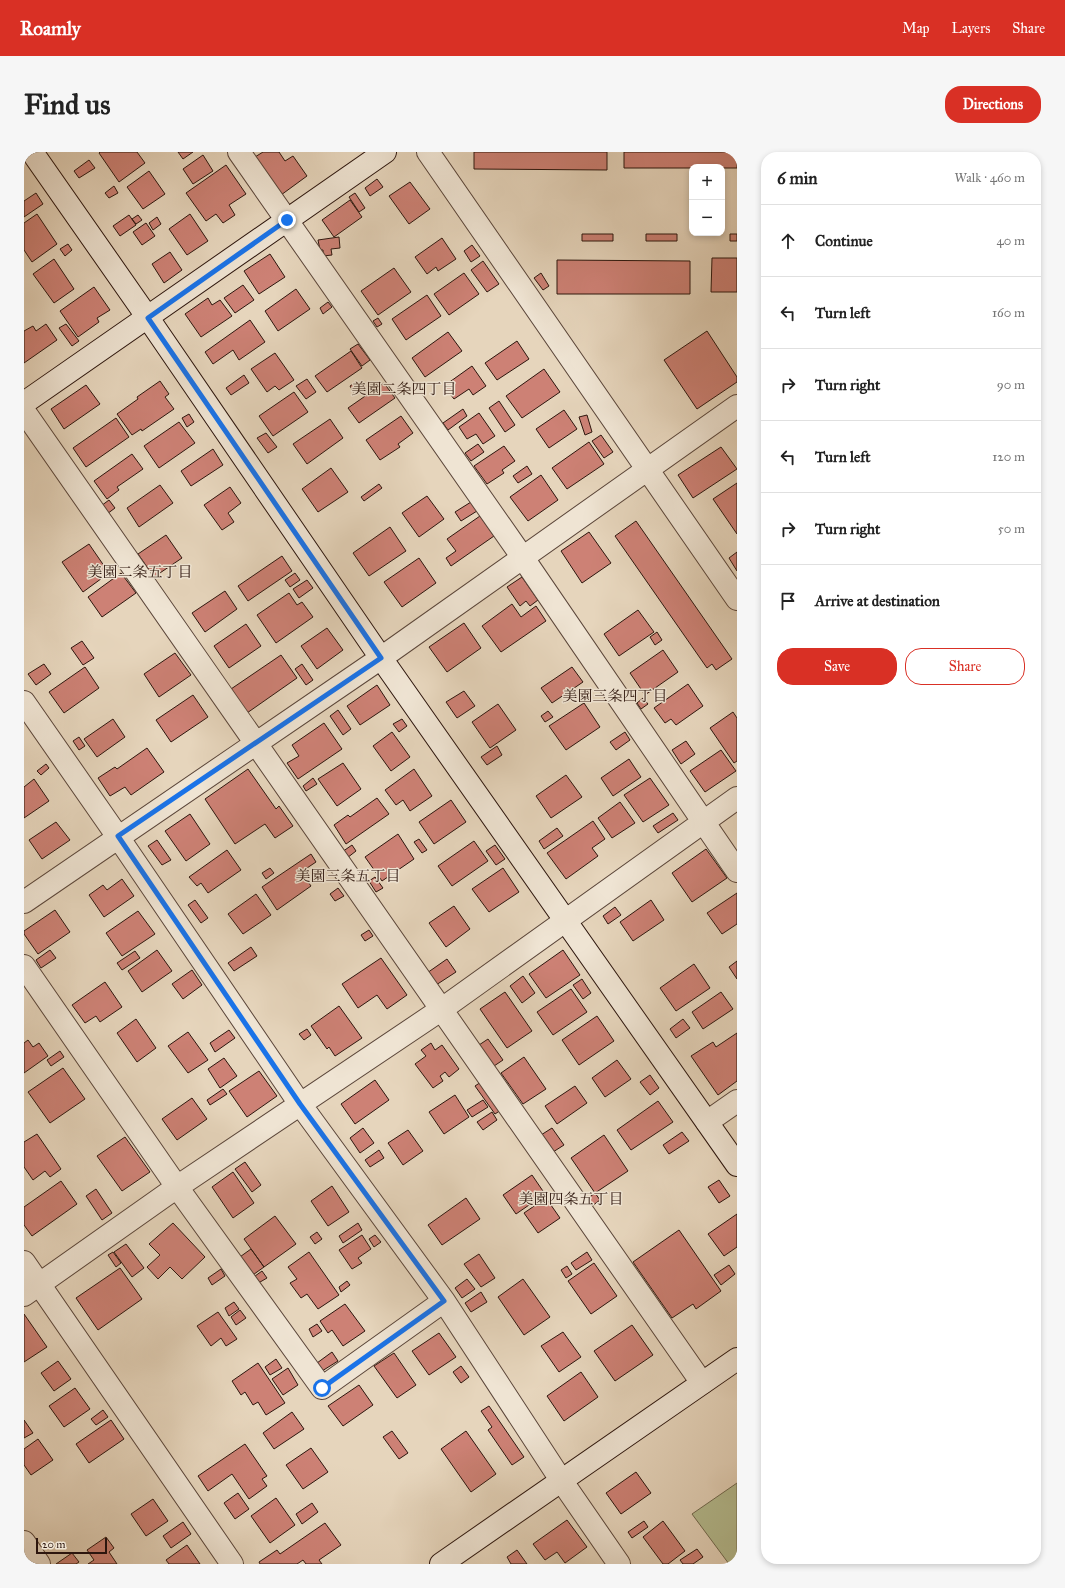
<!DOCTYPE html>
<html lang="en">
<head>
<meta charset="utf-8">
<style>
	:root { --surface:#fff; --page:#f6f6f6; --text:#222; --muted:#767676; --line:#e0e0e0; --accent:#d93025 }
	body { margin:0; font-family:"IM FELL Great Primer","Noto Serif JP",serif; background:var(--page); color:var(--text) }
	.controls { position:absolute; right:12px; top:12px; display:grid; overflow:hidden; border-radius:8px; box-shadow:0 2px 6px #0003 }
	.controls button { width:36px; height:36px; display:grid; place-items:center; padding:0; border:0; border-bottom:1px solid var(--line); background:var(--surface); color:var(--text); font:20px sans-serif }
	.scale { position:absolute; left:12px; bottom:10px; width:71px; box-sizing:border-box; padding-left:4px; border:2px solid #2d160e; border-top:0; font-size:11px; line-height:14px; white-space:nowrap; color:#2d160e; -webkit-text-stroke:3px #efe4d3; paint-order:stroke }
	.stop { position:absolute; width:12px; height:12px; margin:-9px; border:3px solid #1a73e8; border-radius:50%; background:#fff }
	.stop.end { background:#1a73e8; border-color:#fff; box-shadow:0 1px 4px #0008 }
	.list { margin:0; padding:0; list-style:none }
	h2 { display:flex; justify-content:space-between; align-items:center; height:52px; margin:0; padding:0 16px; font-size:17px }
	h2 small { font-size:13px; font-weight:400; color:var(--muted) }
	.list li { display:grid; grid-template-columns:26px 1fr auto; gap:12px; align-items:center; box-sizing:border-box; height:72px; padding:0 16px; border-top:1px solid var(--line) }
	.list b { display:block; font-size:15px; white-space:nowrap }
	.list em { font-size:13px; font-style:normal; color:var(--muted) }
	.actions { display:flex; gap:8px; padding:12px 16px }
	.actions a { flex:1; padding:9px 0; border:1px solid var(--accent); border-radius:16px; text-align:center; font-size:14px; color:var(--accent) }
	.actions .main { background:var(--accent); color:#fff }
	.icon { flex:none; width:22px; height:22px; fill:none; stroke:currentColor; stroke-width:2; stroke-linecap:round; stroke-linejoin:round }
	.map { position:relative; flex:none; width:713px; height:1412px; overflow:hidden; border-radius:16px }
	header { display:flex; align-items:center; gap:24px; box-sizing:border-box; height:56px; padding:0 20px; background:var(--accent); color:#fff }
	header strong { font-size:19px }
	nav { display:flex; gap:22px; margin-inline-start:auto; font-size:14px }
	.intro { display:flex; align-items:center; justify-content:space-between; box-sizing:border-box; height:96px; padding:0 24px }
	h1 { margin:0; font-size:28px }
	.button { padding:10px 18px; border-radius:16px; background:var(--accent); color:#fff; font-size:14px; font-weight:700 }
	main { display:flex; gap:24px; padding:0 24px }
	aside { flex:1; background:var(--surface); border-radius:16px; box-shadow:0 2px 6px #0003 }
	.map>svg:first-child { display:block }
</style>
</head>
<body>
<header>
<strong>Roamly</strong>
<nav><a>Map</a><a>Layers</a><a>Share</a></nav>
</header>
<div class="intro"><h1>Find us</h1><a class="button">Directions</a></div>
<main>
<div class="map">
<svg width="713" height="1412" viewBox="0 0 713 1412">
	<rect width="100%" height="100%" fill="#e6d5bc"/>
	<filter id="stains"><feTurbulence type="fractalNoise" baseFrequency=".005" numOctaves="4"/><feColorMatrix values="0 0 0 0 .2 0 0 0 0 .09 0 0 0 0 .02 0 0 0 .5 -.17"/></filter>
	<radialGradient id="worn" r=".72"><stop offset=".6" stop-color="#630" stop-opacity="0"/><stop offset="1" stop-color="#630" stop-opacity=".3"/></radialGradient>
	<path fill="#b5bd91" stroke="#716a50" d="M713,1331V1412H705L668,1362Z"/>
	<path fill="#cd8175" stroke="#2d160e" d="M76,0H113L121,11L95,30L75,1Z
		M154,0H169L159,7Z
		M239,0H255L261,9L269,4L283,24L257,43L231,5Z
		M450,0H583V18L450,17Z
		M600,0H713V16H600Z
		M179,3L189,19L169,32L159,17Z
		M65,8L71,16L55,26L50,19Z
		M202,13L222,42L205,53L211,63L199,71L192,62L182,69L162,41Z
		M125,19L141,42L119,57L103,35Z
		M353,27L359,35L346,44L341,36Z
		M386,30L406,57L385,72L365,44Z
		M90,34L94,41L85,46L81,41Z
		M12,41L19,52L0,65V49Z
		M331,41L341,56L335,60L325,45Z
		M326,48L338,65L310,85L298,68Z
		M13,62L33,92L8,110L0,98V71Z
		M166,62L184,89L163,103L145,77Z
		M105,63L112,73L96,84L89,74Z
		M114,63L118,68L112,72L108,67Z
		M133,65L137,72L129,78L125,71Z
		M122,71L131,84L118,93L109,80Z
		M558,82H589V89H558Z
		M622,82H653V89H622Z
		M706,82H713V89H706Z
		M315,85L316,96L307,97L308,103L299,104V98H296L294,88Z
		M418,86L432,107L414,119L412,115L403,122L391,105Z
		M44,92L48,98L41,104L36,97Z
		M448,93L456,104L447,110L440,99Z
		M146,100L158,118L140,131L128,112Z
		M246,102L261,125L235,142L220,119Z
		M688,106H713V140H687Z
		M30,107L50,137L30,151L9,122Z
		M533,108L666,109V142H533Z
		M459,109L475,132L463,140L447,118Z
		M370,116L387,140L354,163L337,139Z
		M440,121L455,142L425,163L410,142Z
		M517,121L525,134L519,138L510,126Z
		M219,133L230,148L211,161L200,146Z
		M70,135L86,158L73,166L75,170L54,185L36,159Z
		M272,137L286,157L254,179L241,159Z
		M403,143L417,164L382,188L368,167Z
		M184,146L188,153L196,148L208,164L177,185L161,162Z
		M304,150L308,155L299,162L296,156Z
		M354,166L358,172L353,175L349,169Z
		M226,168L241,190L215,208L209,198L189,212L181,200Z
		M22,172L33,188L0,211V179L9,174L12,179Z
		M42,172L55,189L48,194L35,176Z
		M683,179L713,225V230L673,257L640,208Z
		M424,180L438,199L401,225L388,206Z
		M493,189L505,207L473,228L461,211Z
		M334,192L346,208L338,214L326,197Z
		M327,199L338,216L303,240L291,224Z
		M251,201L270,228L255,238L251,234L243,240L227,217Z
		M448,214L462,234L449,243L445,237L430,247L420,234Z
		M520,217L536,240L498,266L482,244Z
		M220,223L225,231L207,243L202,236Z
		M283,227L292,240L282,247L272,234Z
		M136,229L145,242L141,245L150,257L118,279L117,277L108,283L93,262L114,247L113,245Z
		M332,230L336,236L330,241L326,234Z
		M360,231L371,246L335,271L324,256Z
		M62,233L76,252L40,277L27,257Z
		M270,240L284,260L249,284L235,264Z
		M475,249L491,273L481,280L465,256Z
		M439,257L443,264L424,278L419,271Z
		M540,258L553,277L525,296L512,277Z
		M455,261L471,284L459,292L452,282L443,287L435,275Z
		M165,262L170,270L163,275L158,266Z
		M563,263L568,280L561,283L555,265Z
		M377,264L389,281L374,292L376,295L356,308L342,288Z
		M92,266L105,285L62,315L49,296Z
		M306,267L319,286L283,312L269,292Z
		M155,270L171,291L135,316L120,294Z
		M242,281L253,295L244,301L233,286Z
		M577,283L589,300L580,306L568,289Z
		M565,290L580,312L543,337L528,316Z
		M454,292L460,300L447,309L441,301Z
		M480,294L491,309L478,318L480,321L463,332L450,314Z
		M697,295L713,317L669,346L654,323Z
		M189,297L199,313L167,334L157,319Z
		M108,302L119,317L93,335L95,338L83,347L70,329Z
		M503,314L508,322L494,331L489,324Z
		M307,316L324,340L294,360L278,337Z
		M517,323L534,348L504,369L486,345Z
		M713,331V382L689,347Z
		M355,332L358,336L340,349L337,345Z
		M136,333L149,351L115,375L103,356Z
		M206,335L217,351L204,361L210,370L198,378L180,353Z
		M403,344L420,367L395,385L378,361Z
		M85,348L91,356L83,362L77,354Z
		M447,350L453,359L437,369L431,360Z
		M456,364L470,384L427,414L422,406L432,399L423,387Z
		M612,369L708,507L692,518L688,512L683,516L591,384Z
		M366,375L382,399L345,424L329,401Z
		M565,380L587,411L558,431L537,399Z
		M142,383L158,406L130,425L114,402Z
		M65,392L85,421L59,440L38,410Z
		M713,400V419L705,406Z
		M258,404L268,419L224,449L214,434Z
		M395,406L412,431L378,455L360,430Z
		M97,421L112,441L78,465L64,445Z
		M271,421L276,428L266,435L261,428Z
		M498,425L514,448L506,454L502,449L496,454L483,435Z
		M283,428L289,436L275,446L269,437Z
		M201,439L213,457L181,480L168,461Z
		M265,441L273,453L278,450L289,465L252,491L233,463Z
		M488,452L497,465L512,454L522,469L477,500L458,474Z
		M614,458L630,480L595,504L580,482Z
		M440,471L457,496L423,520L405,495Z
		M222,472L237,494L205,516L190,494Z
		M303,476L319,498L293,517L277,494Z
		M633,480L638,488L631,493L626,485Z
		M58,489L70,506L59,513L47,496Z
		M639,498L654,520L621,543L606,521Z
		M151,501L167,523L135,545L120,522Z
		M257,503L273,526L223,561L207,537Z
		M20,512L27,522L12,533L4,522Z
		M278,512L289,528L282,533L271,517Z
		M61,515L75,536L40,561L25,540Z
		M548,515L559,530L528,551L517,536Z
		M664,532L679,554L652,573L647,567L641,571L630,556Z
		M353,533L366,553L336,573L323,554Z
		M440,539L451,554L433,566L422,550Z
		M169,543L184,565L147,590L132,568Z
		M619,546L624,552L617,557L613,551Z
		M560,551L576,575L542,598L525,574Z
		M474,552L492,578L466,596L448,570Z
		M314,558L327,577L319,583L306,564Z
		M524,559L529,565L521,570L517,564Z
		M709,560L713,566V609L710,611L686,576Z
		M89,567L101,585L73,605L60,587Z
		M378,567L383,574L375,580L369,572Z
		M300,571L318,597L274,627L263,611L275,604L268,593Z
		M368,580L386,605L367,619L349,594Z
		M601,580L606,588L592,598L586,590Z
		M55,585L61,594L55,598L49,589Z
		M662,589L671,602L657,612L648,598Z
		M473,594L478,603L463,613L457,605Z
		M123,596L140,620L107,643L101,635L86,644L74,626L91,615L93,617Z
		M697,598L712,619L681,640L666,619Z
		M605,607L617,625L589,644L577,626Z
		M319,611L337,637L313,654L294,627Z
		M22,612L25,616L17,623L13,619Z
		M224,617L252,657L255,654L269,674L251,686L241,672L211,692L181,647Z
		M390,617L408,644L386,659L379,648L372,653L361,638Z
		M542,623L558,645L527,666L512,644Z
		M289,626L293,632L282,639L279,634Z
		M626,626L645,653L619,670L600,643Z
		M10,627L25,649L0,666V635Z
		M353,646L365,662L322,692L310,673L324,663L326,665Z
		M427,648L442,670L410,692L395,670Z
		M596,650L611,671L588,686L574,666Z
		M649,661L654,668L634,681L629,674Z
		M166,662L186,692L162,709L141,679Z
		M569,669L581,687L568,696L574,704L542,727L523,701Z
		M32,670L46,688L18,707L5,688Z
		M533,676L539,684L520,697L515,689Z
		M374,682L390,707L358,729L341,705Z
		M395,687L403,698L398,701L390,690Z
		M133,688L147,708L138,713L124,694Z
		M450,689L464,709L428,734L414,714Z
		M328,693L332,699L323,706L318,700Z
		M471,693L481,707L472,713L462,699Z
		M682,697L703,726L668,750L648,721Z
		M203,698L217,718L184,741L177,731L173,734L165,725Z
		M287,702L292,710L277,720L287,734L253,758L238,735Z
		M246,716L250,721L242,727L238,721Z
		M479,716L495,740L465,760L448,737Z
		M351,725L359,736L352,740L345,729Z
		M98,727L110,744L80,765L65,743L79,733L83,738Z
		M314,736L320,744L311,749L306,742Z
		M713,741V772L698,782L683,761Z
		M232,742L247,763L219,782L204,762Z
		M171,748L184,766L177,771L164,753Z
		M627,748L640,768L609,789L596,770Z
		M430,754L446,777L422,795L405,771Z
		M591,755L597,763L584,772L579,764Z
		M31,758L46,780L14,802L0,782V779Z
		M114,759L131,782L98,804L82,781Z
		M345,778L349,784L341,789L337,783Z
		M227,795L233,804L210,819L204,811Z
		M26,798L32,806L17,816L12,808Z
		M133,798L148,819L118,840L104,819Z
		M539,798L556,823L522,846L505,822Z
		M111,799L116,806L98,818L93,811Z
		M357,806L383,843L363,857L353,843L334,856L318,832Z
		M423,807L432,820L412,833L403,821Z
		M713,809V827L705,815Z
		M670,812L686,836L652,859L636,836Z
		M168,818L178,833L159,847L148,832Z
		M499,824L511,841L498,851L486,834Z
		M558,827L567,841L559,847L549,833Z
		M81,830L98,855L76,870L72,864L61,871L48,853Z
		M547,837L563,860L529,883L513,860Z
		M481,840L508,879L483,896L456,857Z
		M697,840L709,857L679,877L668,860Z
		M315,854L338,886L311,904L305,895L303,897L287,874Z
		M573,864L590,889L555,913L538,888Z
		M112,867L132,896L113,910L93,881Z
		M659,867L666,876L652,886L646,877Z
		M283,877L287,883L280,888L275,882Z
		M205,878L211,886L191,900L186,891Z
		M164,880L184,908L164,921L144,894Z
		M713,881V929L694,943L667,904L689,890L692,895Z
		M464,887L479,908L470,914L455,893Z
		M4,888L9,895L15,891L24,904L0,921V891Z
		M407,891L411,898L418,893L435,917L425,925L421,920L416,924L419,929L409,936L391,912L402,904L397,898Z
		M36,899L40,905L27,914L23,908Z
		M500,905L522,937L499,952L477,921Z
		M200,906L213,924L196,936L184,917Z
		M593,908L607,927L581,945L568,926Z
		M39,916L61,947L26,971L4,940Z
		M235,919L253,944L223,965L205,939Z
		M626,923L635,936L626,943L616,930Z
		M351,928L365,948L331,972L317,952Z
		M457,930L477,958L471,962L451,934Z
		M551,934L563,951L533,972L521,954Z
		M199,937L203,942L186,953L183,948Z
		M431,943L445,965L420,982L405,960Z
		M168,946L183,967L153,988L138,967Z
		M459,948L464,955L448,965L443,958Z
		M634,949L649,970L607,998L593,978Z
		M468,960L473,968L459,978L453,970Z
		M339,976L350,991L336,1001L326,986Z
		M528,976L540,993L529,1000L517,983Z
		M384,978L399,999L379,1013L364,991Z
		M658,980L665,989L645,1002L639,993Z
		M13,982L37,1017L26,1025L21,1019L9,1028L0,1015V990Z
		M580,983L604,1019L571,1041L547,1006Z
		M101,985L126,1020L98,1039L73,1004Z
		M355,998L360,1006L346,1015L341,1008Z
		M221,1010L237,1033L228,1040L211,1017Z
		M209,1020L230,1051L209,1066L188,1035Z
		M508,1023L521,1042L492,1062L479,1043Z
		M695,1028L706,1044L695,1051L684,1035Z
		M37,1029L53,1052L8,1084L0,1073V1055Z
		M308,1034L325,1060L304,1074L287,1049Z
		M72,1037L88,1061L78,1068L62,1044Z
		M571,1041L576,1048L568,1054L563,1047Z
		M442,1046L456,1067L418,1093L404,1073Z
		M522,1046L536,1066L514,1081L500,1061Z
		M713,1062V1095L700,1104L684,1082Z
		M251,1064L272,1092L240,1115L220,1087Z
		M149,1071L181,1105L158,1127L146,1115L134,1127L123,1115L136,1103L125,1092Z
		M334,1071L338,1078L319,1091L315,1084Z
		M655,1078L697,1139L672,1157L669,1152L648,1166L609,1110Z
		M293,1080L298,1087L291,1092L286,1085Z
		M338,1083L347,1097L334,1106L338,1111L328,1117L315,1098Z
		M351,1083L357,1090L350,1095L345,1087Z
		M102,1092L120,1116L108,1125L90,1100Z
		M227,1097L240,1115L226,1125L213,1107Z
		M89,1100L97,1111L92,1115L84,1103Z
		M285,1100L315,1143L294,1157L283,1142L277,1146L266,1131L273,1127L264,1115Z
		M563,1100L568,1108L552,1118L547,1111Z
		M455,1102L471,1126L457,1135L440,1112Z
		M570,1111L593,1144L567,1162L544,1129Z
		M705,1113L711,1122L697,1133L690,1123Z
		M543,1114L548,1122L542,1126L537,1118Z
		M96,1116L118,1147L74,1178L52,1146Z
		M197,1117L201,1124L188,1133L184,1126Z
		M238,1119L243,1126L231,1133L227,1127Z
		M443,1127L451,1137L438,1146L431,1136Z
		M499,1127L526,1165L500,1183L474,1145Z
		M323,1129L326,1133L317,1140L315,1135Z
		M457,1140L463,1150L447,1160L441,1151Z
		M210,1150L215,1157L205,1164L201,1156Z
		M321,1152L341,1179L319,1194L308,1178L304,1181L296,1169Z
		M216,1158L222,1166L212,1173L207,1165Z
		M194,1160L213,1187L202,1194L197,1186L187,1194L173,1174Z
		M0,1162L23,1195L0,1210Z
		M293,1172L298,1179L289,1185L285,1177Z
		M608,1173L629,1203L591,1229L570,1199Z
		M539,1180L557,1205L535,1220L517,1194Z
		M415,1181L432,1205L405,1223L388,1199Z
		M308,1200L314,1209L298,1219L293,1211Z
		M370,1201L392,1233L373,1246L350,1214Z
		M252,1207L258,1216L246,1223L241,1215Z
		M34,1209L47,1227L30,1239L17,1221Z
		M234,1211L261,1251L242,1263L234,1250L229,1253L221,1240L217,1243L208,1229Z
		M437,1214L445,1225L437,1231L429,1220Z
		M264,1216L274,1233L259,1243L248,1227Z
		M557,1220L574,1245L540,1269L523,1244Z
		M335,1233L349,1253L319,1274L304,1254Z
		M51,1236L66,1257L40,1275L25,1254Z
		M465,1254L500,1305L488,1313L464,1278L468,1275L457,1259Z
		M79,1258L84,1265L72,1273L67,1267Z
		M268,1260L280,1277L250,1297L239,1281Z
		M0,1268L9,1281L0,1286Z
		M87,1268L100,1287L65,1311L52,1292Z
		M368,1279L384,1301L375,1307L359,1285Z
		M442,1279L472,1322L447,1340L417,1297Z
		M14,1287L29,1308L7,1323L0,1313V1297Z
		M221,1292L243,1324L238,1327L243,1334L225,1347L208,1322L184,1339L174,1324Z
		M287,1296L304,1320L279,1337L262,1313Z
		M612,1320L627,1341L597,1362L582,1341Z
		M214,1341L225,1357L211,1367L200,1351Z
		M252,1346L271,1373L246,1391L227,1364Z
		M129,1347L144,1369L122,1384L107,1362Z
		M288,1351L294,1360L278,1372L272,1362Z
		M543,1368L563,1395L541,1411L533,1400L521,1408L509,1392Z
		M620,1369L624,1375L608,1386L604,1380Z
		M639,1369L661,1399L644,1412H639L619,1385Z
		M159,1370L167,1382L147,1396L139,1384Z
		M301,1371L317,1393L295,1408L298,1412H282L279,1408L273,1412H236L235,1410L253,1398L256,1402Z
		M82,1385L90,1396L85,1400L93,1412H64L70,1408L63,1398Z
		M163,1393L176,1412H145L142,1408Z
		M673,1397L679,1405L669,1412H659L656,1408Z
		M493,1398L503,1412H487L483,1405Z
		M48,1401L55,1410L52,1412H32Z"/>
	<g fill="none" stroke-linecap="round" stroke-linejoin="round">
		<defs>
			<path id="street" d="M215,0L499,406L713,719
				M404,0L713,447
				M0,259L678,1231
				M0,550L94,685L276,952L420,1149L537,1328L595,1412
				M0,750L357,506L713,254
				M0,814L153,1035L298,1236L420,1149
				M683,970L713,949
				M0,1110L208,1412
				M0,1143L153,1035L418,857L713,646
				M0,1390L15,1412"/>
			<path id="secondary" d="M8,0L124,166L357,506L713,1013
				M0,251L361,0
				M417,1412L713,1207"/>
		</defs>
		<use href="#street" stroke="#5b463a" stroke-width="24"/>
		<use href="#secondary" stroke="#2d160e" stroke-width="24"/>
		<use href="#street" stroke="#efe4d3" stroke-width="22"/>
		<use href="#secondary" stroke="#efe4d3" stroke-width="22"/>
	</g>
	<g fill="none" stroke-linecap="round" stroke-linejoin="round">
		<path stroke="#1a73e8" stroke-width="5" d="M263,68L124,166L357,506L94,684L276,952L420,1149L298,1236"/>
	</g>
	<g text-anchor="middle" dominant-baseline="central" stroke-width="3" stroke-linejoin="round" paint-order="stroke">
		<g font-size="15" fill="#2d160e" stroke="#efe4d3">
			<text x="380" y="237">美園二条四丁目</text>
			<text x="116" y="420">美園二条五丁目</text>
			<text x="591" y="544">美園三条四丁目</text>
			<text x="324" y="724">美園三条五丁目</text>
			<text x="547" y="1047">美園四条五丁目</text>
		</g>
	</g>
	<rect width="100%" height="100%" filter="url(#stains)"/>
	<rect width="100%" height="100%" fill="url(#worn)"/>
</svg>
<div class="controls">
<button>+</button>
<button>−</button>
</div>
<div class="scale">20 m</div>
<div class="stop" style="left:298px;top:1236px"></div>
<div class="stop end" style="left:263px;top:68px"></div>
</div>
<aside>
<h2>6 min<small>Walk · 460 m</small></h2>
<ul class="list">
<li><svg class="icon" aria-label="ahead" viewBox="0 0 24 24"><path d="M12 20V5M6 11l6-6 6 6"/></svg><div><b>Continue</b></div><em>40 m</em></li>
<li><svg class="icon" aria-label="left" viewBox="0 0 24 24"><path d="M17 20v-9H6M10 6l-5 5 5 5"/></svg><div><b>Turn left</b></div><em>160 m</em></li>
<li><svg class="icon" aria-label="right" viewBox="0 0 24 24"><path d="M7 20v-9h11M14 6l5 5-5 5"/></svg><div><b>Turn right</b></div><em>90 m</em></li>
<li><svg class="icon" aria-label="left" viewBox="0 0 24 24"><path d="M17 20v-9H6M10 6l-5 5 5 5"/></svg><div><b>Turn left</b></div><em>120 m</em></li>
<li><svg class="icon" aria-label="right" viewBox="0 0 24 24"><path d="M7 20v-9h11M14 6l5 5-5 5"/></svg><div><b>Turn right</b></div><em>50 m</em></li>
<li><svg class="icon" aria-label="arrive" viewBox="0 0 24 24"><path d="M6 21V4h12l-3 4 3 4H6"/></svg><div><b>Arrive at destination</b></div></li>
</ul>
<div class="actions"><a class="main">Save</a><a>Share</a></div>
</aside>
</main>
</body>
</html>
